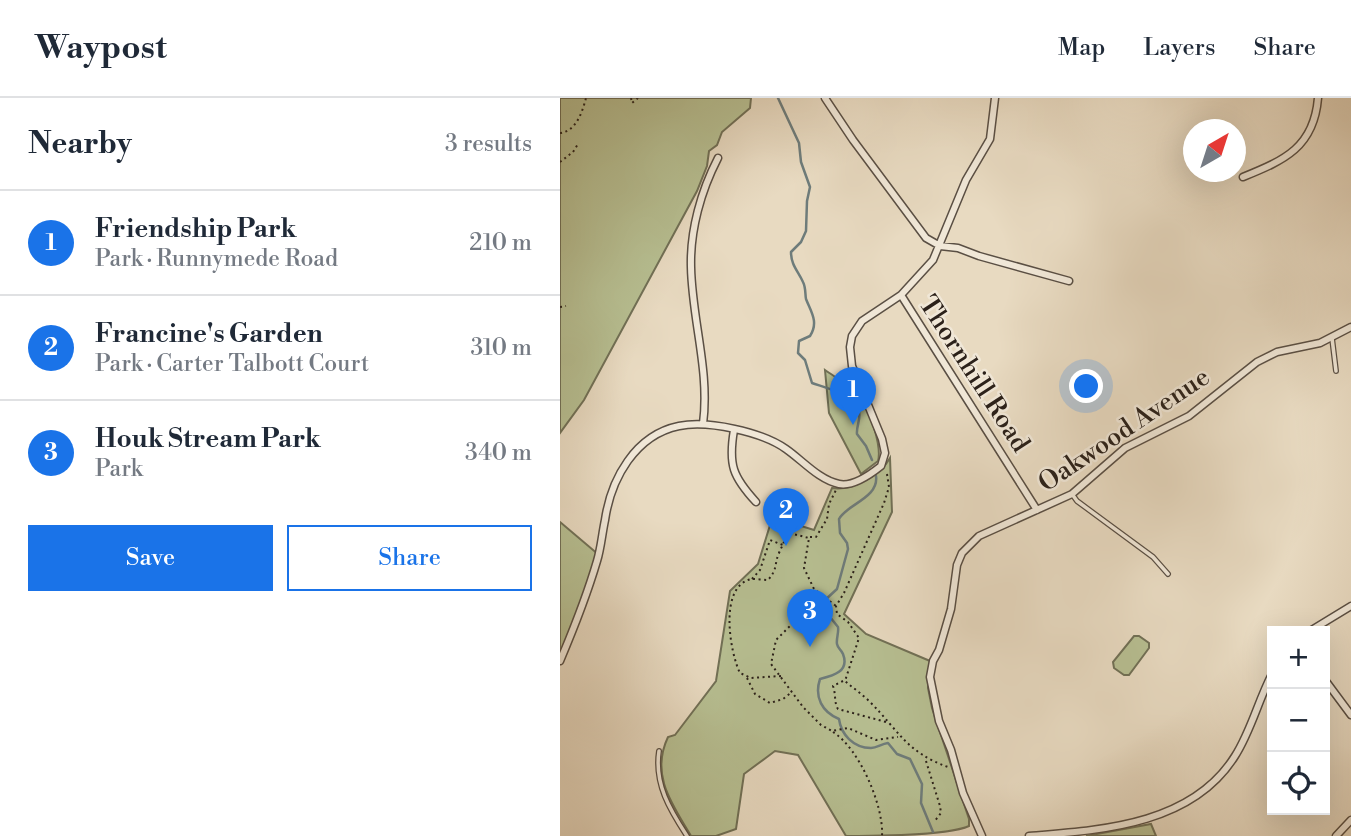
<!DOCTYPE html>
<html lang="en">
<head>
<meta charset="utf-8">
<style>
	:root { --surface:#fff; --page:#f2f2f3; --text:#1f2937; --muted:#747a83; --line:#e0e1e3; --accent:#1a73e8 }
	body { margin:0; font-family:"Libre Bodoni",serif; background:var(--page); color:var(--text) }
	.controls { position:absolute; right:21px; bottom:21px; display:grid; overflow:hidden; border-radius:0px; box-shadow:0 7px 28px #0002 }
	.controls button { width:63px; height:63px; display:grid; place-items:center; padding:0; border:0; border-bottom:2px solid var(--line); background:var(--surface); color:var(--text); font:35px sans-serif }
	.compass { position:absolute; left:623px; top:21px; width:63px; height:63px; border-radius:50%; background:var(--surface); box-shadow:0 7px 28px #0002; rotate:39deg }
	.you { position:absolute; left:527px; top:289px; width:24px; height:24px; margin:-18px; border:5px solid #fff; border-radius:50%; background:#1a73e8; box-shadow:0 0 0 10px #1a73e833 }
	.badge { display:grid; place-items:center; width:46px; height:46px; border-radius:50%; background:var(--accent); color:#fff; font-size:23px; font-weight:700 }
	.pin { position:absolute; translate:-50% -58px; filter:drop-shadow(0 2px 4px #0008) }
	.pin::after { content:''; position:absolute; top:37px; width:24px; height:21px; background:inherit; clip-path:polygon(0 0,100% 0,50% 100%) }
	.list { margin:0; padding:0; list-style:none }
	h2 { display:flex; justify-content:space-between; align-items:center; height:91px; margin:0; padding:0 28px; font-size:30px }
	h2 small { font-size:23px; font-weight:400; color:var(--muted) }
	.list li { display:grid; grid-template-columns:46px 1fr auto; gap:21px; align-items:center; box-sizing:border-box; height:105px; padding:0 28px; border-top:2px solid var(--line) }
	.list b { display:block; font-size:26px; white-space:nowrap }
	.list p { margin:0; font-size:23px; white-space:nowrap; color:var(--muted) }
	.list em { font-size:23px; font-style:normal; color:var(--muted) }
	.actions { display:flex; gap:14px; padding:21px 28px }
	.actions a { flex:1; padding:16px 0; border:2px solid var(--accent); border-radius:0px; text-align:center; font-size:24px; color:var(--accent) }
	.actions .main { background:var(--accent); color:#fff }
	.icon { flex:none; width:38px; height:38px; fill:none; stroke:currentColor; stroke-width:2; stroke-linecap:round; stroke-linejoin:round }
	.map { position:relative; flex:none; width:791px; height:738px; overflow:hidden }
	header { display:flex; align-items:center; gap:42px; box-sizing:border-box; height:98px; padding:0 35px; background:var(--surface); border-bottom:2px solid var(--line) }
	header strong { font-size:33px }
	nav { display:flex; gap:38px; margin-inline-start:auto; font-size:24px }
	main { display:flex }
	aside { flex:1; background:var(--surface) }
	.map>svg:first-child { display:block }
</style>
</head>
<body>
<header>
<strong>Waypost</strong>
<nav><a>Map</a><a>Layers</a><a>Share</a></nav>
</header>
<main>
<aside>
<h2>Nearby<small>3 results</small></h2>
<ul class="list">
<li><span class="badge">1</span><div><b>Friendship Park</b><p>Park · Runnymede Road</p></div><em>210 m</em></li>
<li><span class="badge">2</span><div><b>Francine's Garden</b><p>Park · Carter Talbott Court</p></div><em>310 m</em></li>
<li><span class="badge">3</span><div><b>Houk Stream Park</b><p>Park</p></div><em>340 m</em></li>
</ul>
<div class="actions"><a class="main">Save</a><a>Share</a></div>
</aside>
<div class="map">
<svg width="791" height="738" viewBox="0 0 791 738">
	<rect width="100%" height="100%" fill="#e8dac1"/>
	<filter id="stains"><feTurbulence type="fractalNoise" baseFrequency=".00286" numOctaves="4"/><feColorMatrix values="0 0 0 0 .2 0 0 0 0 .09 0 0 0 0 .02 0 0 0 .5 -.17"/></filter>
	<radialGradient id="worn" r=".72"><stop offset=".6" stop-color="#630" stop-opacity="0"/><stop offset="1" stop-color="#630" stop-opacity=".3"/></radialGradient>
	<path fill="#b7bf92" stroke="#717056" stroke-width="2" d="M0,0H191L190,10L162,34L157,47L149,53L147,68L137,93L24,302L0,335Z
		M265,272C276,280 293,289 301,300C310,312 322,349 318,363L301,376L269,315Z
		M330,360L332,414L284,516L306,536L370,563L368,590L372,610L409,721V728C387,738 315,738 286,738L238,657L215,653L184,676L176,731L156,738H131C112,706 90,677 108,639L115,637L156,583L170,493L198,466L211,424L225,423L254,432L272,390C292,393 320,378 330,360Z
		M0,424L39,457L0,563Z
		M574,538H579L589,545V550L569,577H564L554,570L553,564Z
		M591,726L596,738H526Z"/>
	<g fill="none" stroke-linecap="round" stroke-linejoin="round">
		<path stroke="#6e7c7b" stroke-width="2.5" d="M218,0L239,45L241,64L250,89L247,103L246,133L241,144L231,154C231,167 238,173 243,184C246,190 245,196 246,201C251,214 259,224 250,238L239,243L238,255L245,262L252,285C266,290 294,296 299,314C301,321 296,329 297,336L306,348L312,362
			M316,378C319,400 287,406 279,421L280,435L287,445L288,451L277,491L264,503L262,509L278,529C279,535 276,541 277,546C278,551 281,551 283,556C290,574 272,578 260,581C254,599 262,614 279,621C281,636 293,650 311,650C317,650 321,646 328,645L337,656L350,661L362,686L361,705L373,734"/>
		<defs>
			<path id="lane" d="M772,240L776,273
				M512,396L517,403L593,459L608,476
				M99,653C94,686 110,712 127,738"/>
			<path id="street" d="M265,0L293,42L366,140L380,148L398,150L419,158L509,183
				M683,79C725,62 754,49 758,0
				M341,197L477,412
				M143,326C150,273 132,222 131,169C130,132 141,93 158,60
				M174,332C168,367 173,379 196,404
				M750,533L791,508
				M0,563C14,530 27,497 37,463C41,450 42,436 45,422C51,381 75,337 119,328C148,322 202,334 226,351C242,362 259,382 279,386C293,389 311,376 321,368L325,355L322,341L292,268L290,249L292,238L302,223L341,197L373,162L406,82L430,41L435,0
				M765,582L791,617
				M422,738L403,695L391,652L379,623L370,579L373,563L379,552L391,511L397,467L402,455L419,438L512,396L565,350L629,318L697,264L717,254L760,245L791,229
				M469,738C542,732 632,727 675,658C691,633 698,603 712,576
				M776,738L791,722"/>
		</defs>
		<use href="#lane" stroke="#5a4f44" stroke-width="6"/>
		<use href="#street" stroke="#5a4f44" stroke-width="9"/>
		<path stroke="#2b211a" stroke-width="2" stroke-dasharray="2 3.5" stroke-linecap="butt" d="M71,0L72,5L78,0
			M0,35C16,33 22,15 26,0
			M0,64L13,54L18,46
			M0,209L6,208
			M327,376L329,389L324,405L284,495L276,508L277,516L288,524L299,540L285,583C293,590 302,596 310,604C339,633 346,654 388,669
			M250,439H256L267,421L269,406L276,392
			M192,481L200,472L210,442L223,447
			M254,492L235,523L216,542L211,566L243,609L261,627L272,633L288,630L316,642L338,639
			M221,578L191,580L180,575C170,555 158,487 192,481C197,481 203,482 208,482C218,471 214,466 219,455C222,447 226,444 225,434L249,440L244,470L254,491L276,508
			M187,580L195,596L210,605L223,601L232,594
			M283,583L273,588C276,596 274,605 278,611L326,624
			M273,634C299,650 324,708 322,738
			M366,663L380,708L381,715L374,724"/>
		<use href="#lane" stroke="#f0e7d7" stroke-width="3.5"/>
		<use href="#street" stroke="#f0e7d7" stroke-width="6"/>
	</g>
	<g text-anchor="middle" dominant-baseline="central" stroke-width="5" stroke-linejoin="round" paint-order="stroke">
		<g font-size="26" fill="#2b211a" stroke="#f0e7d7">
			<text transform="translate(414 276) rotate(57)">Thornhill Road</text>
			<text transform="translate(564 332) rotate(-34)">Oakwood Avenue</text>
		</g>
	</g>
	<rect width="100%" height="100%" filter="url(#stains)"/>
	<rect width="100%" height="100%" fill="url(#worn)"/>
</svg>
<div class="controls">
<button>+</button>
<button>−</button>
<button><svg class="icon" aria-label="locate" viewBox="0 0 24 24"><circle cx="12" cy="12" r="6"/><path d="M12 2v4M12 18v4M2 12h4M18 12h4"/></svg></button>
</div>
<svg class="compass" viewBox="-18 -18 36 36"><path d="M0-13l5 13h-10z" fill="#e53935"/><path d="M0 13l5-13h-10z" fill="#747a83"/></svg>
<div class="you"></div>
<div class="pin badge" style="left:293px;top:327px">1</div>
<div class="pin badge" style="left:226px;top:448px">2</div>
<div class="pin badge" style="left:250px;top:549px">3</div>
</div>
</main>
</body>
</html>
